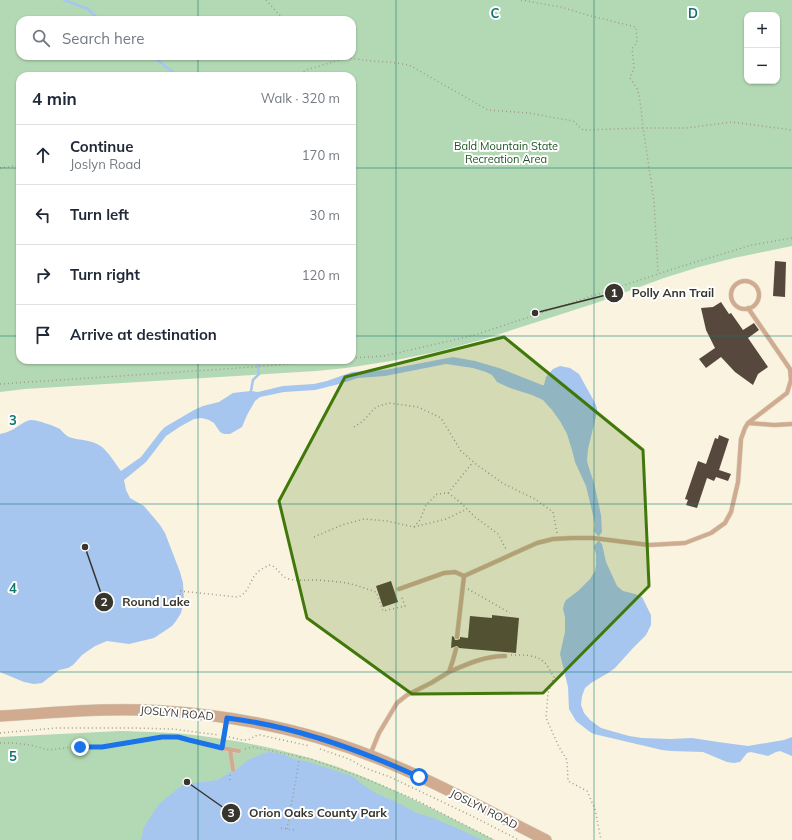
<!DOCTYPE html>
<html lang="en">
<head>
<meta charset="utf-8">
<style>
	:root { --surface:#fff; --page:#f2f2f3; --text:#1f2937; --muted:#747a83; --line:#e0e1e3 }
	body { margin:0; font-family:Mulish,sans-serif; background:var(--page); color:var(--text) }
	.controls { position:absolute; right:12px; top:12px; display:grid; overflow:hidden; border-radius:8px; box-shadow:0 1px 3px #0004 }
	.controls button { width:36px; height:36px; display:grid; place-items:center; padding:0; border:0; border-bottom:1px solid var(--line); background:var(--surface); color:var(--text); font:20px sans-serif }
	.stop { position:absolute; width:12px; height:12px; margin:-9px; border:3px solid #1a73e8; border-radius:50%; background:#fff }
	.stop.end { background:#1a73e8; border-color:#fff; box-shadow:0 1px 4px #0008 }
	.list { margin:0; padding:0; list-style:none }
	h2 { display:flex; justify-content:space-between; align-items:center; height:52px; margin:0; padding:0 16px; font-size:17px }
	h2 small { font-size:13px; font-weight:400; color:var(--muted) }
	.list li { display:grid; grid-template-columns:26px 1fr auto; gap:12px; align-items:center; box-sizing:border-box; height:60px; padding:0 16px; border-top:1px solid var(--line) }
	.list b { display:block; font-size:15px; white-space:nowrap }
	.list p { margin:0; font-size:13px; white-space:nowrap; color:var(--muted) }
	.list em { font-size:13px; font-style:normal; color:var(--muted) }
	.icon { flex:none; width:22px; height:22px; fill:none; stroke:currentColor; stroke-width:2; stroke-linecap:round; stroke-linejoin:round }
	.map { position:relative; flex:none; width:792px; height:840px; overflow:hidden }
	.search { position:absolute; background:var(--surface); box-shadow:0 1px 3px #0004; left:16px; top:16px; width:340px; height:44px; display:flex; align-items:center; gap:10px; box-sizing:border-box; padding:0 14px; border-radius:12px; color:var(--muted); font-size:15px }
	.panel { position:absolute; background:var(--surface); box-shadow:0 1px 3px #0004; left:16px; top:72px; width:340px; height:292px; border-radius:12px }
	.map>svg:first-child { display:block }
</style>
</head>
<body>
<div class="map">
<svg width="792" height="840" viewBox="0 0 792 840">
	<rect width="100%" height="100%" fill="#f9f3df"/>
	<path fill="#b3d9b4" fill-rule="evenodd" d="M0,0H792V246L734,258L699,267L664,278L596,303L481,340L436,352L391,361L346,368L316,371L25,389L0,392ZM747,15H777V81H747ZM20,20H352V56H20ZM20,76H352V360H20Z
		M120,731C148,732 175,732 202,736C248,742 294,752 338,767C392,787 443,814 495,840H0V737Z"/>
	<path fill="#a6c5ef" d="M453,357L475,361L499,368L542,385H544L546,377L553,369L560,366L570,368L579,374L595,403L597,408V412L588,449L587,461L589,468L594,483L601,515L602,532L599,536L600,542L602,544L606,562L617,586L623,591L635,594L642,597L651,615V625L646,635L633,648L615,668L608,673L591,683L585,688L582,696L581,705L584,713L590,720L601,728L629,736L642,738L670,739L692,738L718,742L748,746L784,740L792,737V756L780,751L776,752L768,756L751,752L747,753L740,762L734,763L727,762L703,752L671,751L662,750L594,734L590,732L576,721L569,709L568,687L560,654L565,632V617L563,609L564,604L566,600L578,591L590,579L595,571L596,565V554L594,548V546L598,541V536L594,531L595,525L594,519L586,486L575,462L572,450L567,434L560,421L552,410L543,400L532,395L510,388L497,382L492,375L486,372L473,368L446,364L385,376L358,378L339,384L315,390L284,392L260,397L255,401L247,415L242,427L230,434H224L220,432L214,423L209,420L202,418L194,419L181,426L166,436L146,462L124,480L126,490L130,498L144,506L160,525L165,533L180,572L183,583L184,601L181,613L176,621L172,626L154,638L129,644L107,641L95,646L82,655L73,665L68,668L59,670L42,683L34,684L24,682L0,672V434C4,433 8,432 12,430C18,427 24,421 31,420C38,420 54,426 60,429C63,432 66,436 69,437C80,441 92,439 102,447C109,453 115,463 121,471L141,457L161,431L165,427L194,410L203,406L219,402L233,393L251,391L258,392L283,386L314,384L327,381L352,372L385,370Z
		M270,752L282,754L294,759L309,762L352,776L366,787L377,794L392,800L417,813L433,818L452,826L482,840H141L144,827L155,810L159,804L180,787L186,784L218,780L232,771L238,768L248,760L264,753Z"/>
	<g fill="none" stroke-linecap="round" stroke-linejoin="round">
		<path stroke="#a6c5ef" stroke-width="2.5" d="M64,0L88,9L99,20
			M152,56L178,76
			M251,391L253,380L259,374L257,360"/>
	</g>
	<path fill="#57483d" d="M775,261L786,262L785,297L773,296Z
		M721,302L729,314L731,313L743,330L754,323L759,330L748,338L768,367L758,374L753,385L735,372L721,357L706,368L699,359L715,348L706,330L701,308L713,307Z
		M719,435L729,439L719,470L731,474L728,481L716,477L714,481L707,478L697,508L686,505L688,500L685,499L698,461L706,464L715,438L718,439Z
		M391,581L398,602L383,607L376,586Z
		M492,615L519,618L516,653L459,648L457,646L451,648L452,636L454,637L455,640H457L460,639V637L468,638L470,616L492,618Z"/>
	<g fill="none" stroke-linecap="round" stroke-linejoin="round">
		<defs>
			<path id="service" d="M731 295a14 14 0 1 1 28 0a14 14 0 1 1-28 0Z
				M748,308L790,369L791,380L787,393L748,423
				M399,589L444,573L455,572L464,576
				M457,637L464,576L537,543L553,539L572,538H593L649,545L685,543L711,533L725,523L731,512L738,482L741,439L745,428L748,423L774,425L792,424
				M449,672C467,664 485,656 505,656
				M189,740L222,748L239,751
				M222,748L227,718
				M230,749L233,770
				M370,755L379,733L397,703L407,695L431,683L449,672L453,660L456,649"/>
			<path id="tertiary" d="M0,716C54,713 109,707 163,711C241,716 319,733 391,764C444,786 494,814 546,840"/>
		</defs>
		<use href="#service" stroke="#d6d1bf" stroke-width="5"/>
		<use href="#tertiary" stroke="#d6d1bf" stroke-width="12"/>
		<path stroke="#a09c8d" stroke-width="1.5" stroke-dasharray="1 3" stroke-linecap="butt" d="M266,0L284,20
			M521,0L561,7L591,16L636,27L637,42L632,49L633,58L634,68L630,78L638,90L641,108L643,128H686L732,122L792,130
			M343,56L346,58L372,61L389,62L409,65L488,110L529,113L573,121L583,130L643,128L654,201L658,274
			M297,76L306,70L346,58
			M0,168L20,165
			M352,358L384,356L475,335L676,268L752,245L792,238
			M0,384L253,367L333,360
			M354,427L363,421L376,407L389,403L418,407L441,418L461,451L477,465L504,484L535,499L553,512L557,533
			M448,493L473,462
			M414,527L420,520L426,505L437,494L448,493L460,502L475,517L498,534L507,551
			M314,537L342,525L364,519L387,521L414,527L446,519L467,509
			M468,589L510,613
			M180,591L237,597C248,595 249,582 256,574C259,570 265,567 270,565C278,567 280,577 289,579C297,581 304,580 311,580C320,580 330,581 339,582C352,583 364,588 376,592L383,611L405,606L401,595
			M180,595L181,589
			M511,655C523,655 536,654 545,663C549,667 551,673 554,677L548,693L546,718L559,747L567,760L568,781L587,791L595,809L601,840
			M0,733L56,728H135L172,729L219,735
			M229,737C235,738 245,742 250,739C254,737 255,735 260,735L310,746
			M0,743H13L30,745L49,750L72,747H102L163,737H178L184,739
			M245,749L253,747L311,759L369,780L416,800L494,840
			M320,749L349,759L365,768L390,777L472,816L519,840
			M230,775V783
			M281,828L294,830
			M287,829L300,756"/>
		<use href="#service" stroke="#d1ab90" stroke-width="4"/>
		<use href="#tertiary" stroke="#d1ab90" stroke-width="11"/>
	</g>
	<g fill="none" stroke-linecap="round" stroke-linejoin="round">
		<path stroke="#1a73e8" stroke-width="5" d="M80,747H102L162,737H178L189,740L222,748L227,718C294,726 358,749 419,777"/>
	</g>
	<path fill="#40780a" fill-opacity="0.2" stroke="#40780a" stroke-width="3" stroke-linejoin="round" d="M504,337L643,450L649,586L543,693L412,694L307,618L279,501L345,377Z"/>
	<path fill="none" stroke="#0f766e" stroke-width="1" stroke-opacity="0.55" d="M198,0V20M396,0V840M594,0V840M198,56V76M0,168H20M352,168H792M0,336H20M352,336H792M198,360V840M0,504H792M0,672H792"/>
	<g text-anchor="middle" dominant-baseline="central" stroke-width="4" stroke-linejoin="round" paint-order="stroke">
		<g font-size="11" fill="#1c5423" stroke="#fff">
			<text x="506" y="146">Bald Mountain State<tspan x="506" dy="13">Recreation Area</tspan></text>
		</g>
		<g font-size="11" fill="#37352d" stroke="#fff">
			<text transform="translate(177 713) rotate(5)">JOSLYN ROAD</text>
			<text transform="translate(484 809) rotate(27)">JOSLYN ROAD</text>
		</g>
	</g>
	<g font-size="13" text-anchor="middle" font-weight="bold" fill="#0f766e" stroke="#fff" stroke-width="4" stroke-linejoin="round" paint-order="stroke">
		<text x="495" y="18">C</text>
		<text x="693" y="18">D</text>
		<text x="13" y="425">3</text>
		<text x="13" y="593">4</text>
		<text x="13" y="761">5</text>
	</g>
	<path fill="none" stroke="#37352d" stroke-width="1.5" d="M535 313L614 293M85 547L104 602M187 782L231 813"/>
	<g fill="#37352d" stroke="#fff" stroke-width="1.5">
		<circle cx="535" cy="313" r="4"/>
		<circle cx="85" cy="547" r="4"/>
		<circle cx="187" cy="782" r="4"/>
		<circle cx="614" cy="293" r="10"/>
		<circle cx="104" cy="602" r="10"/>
		<circle cx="231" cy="813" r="10"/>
	</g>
	<g font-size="12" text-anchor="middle" font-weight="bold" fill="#fff">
		<text x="614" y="297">1</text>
		<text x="104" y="606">2</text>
		<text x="231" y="817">3</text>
	</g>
	<g font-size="12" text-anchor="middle" font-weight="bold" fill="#37352d" stroke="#fff" stroke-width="4" stroke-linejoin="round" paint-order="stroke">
		<text x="673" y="297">Polly Ann Trail</text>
		<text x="156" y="606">Round Lake</text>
		<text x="318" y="817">Orion Oaks County Park</text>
	</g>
</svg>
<div class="controls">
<button>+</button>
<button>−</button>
</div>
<div class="stop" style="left:419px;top:777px"></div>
<div class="stop end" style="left:80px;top:747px"></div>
<div class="search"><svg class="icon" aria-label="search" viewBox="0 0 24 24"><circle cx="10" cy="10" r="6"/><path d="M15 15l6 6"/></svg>Search here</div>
<section class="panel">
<h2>4 min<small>Walk · 320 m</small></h2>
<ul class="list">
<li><svg class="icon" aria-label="ahead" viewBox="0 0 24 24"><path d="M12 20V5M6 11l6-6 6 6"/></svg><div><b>Continue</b><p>Joslyn Road</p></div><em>170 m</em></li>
<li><svg class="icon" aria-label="left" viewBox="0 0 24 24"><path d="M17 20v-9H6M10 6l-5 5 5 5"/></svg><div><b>Turn left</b></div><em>30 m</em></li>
<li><svg class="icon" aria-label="right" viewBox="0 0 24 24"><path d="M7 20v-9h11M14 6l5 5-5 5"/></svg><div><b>Turn right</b></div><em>120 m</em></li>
<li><svg class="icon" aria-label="arrive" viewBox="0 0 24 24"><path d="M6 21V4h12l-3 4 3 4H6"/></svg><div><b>Arrive at destination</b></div></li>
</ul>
</section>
</div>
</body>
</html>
